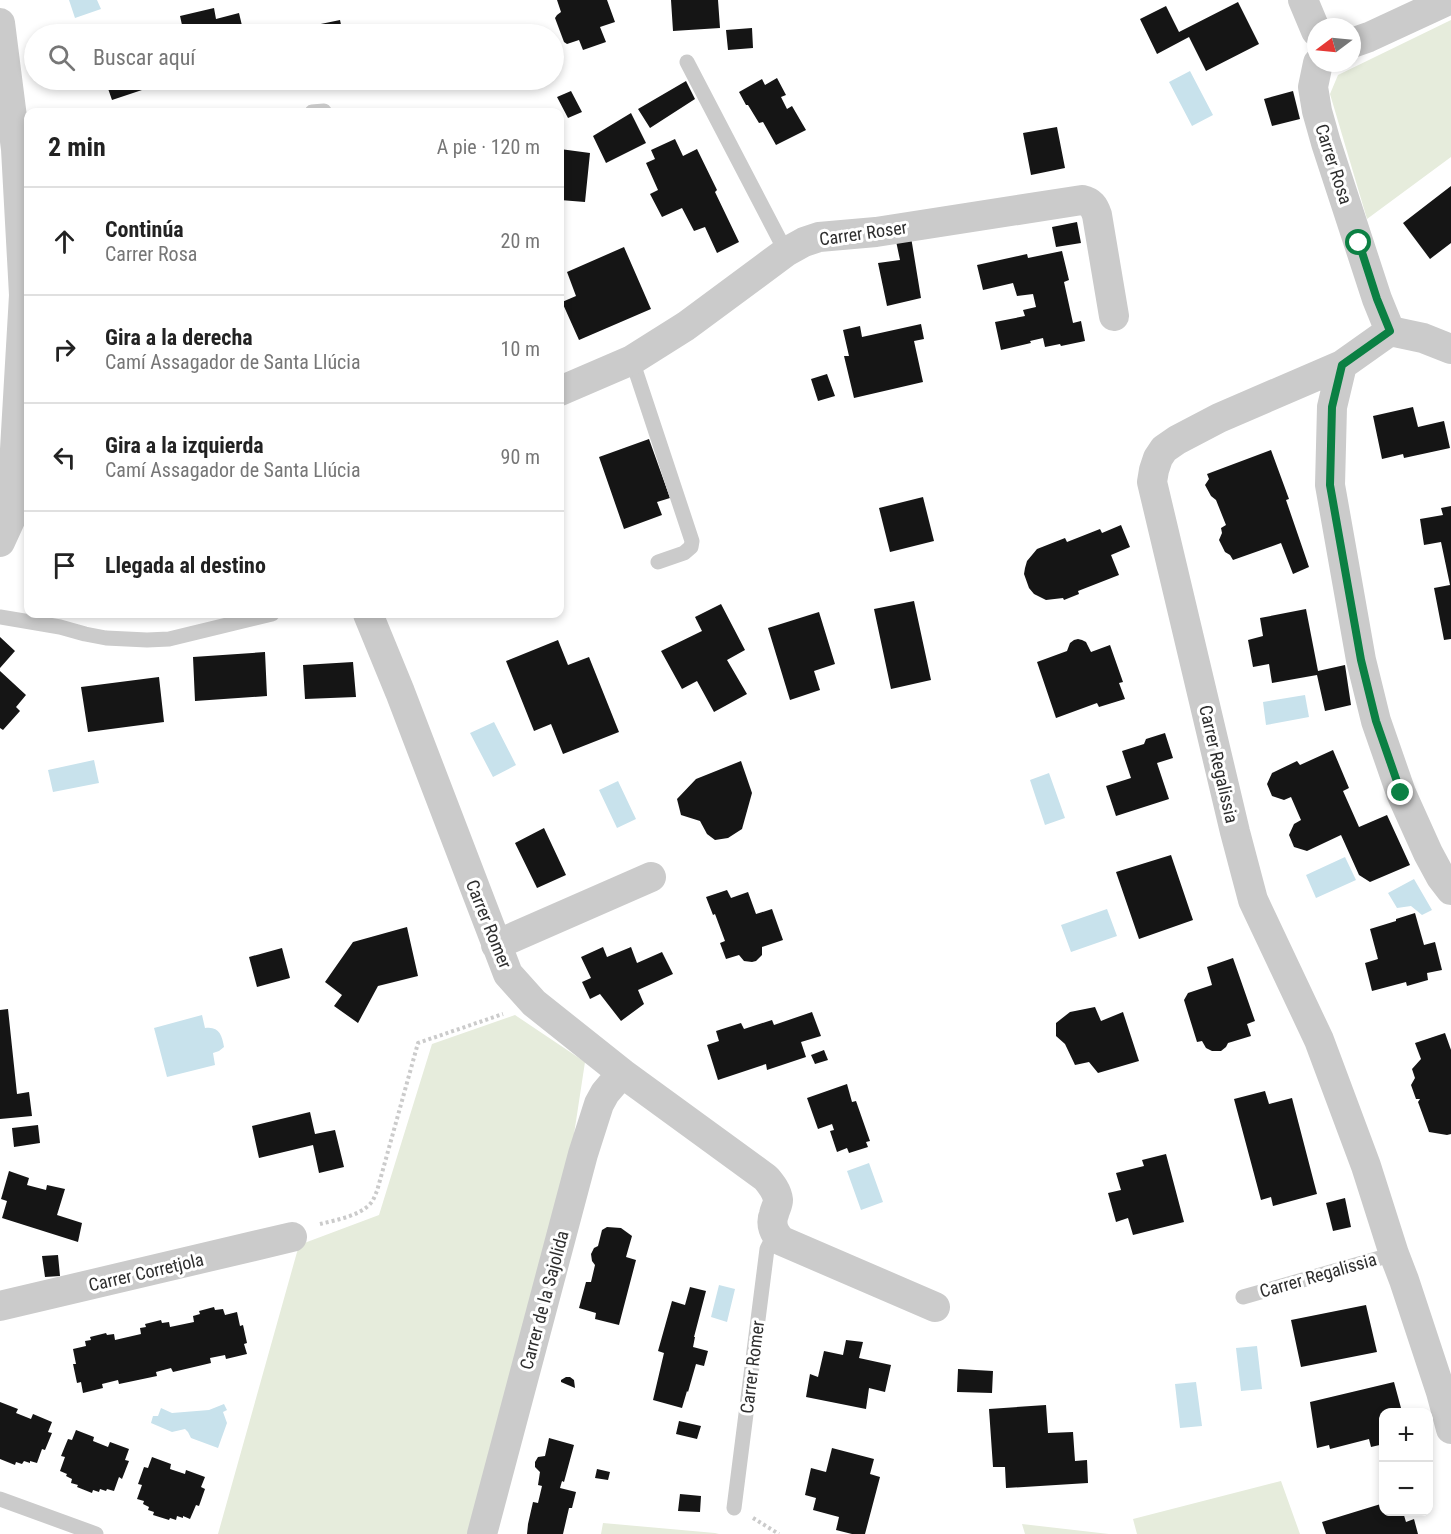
<!DOCTYPE html>
<html lang="es">
<head>
<meta charset="utf-8">
<style>
	:root { --surface:#fff; --page:#f6f6f6; --text:#222; --muted:#767676; --line:#e0e0e0 }
	body { margin:0; font-family:"Roboto Condensed",sans-serif; background:var(--page); color:var(--text) }
	.controls { position:absolute; right:18px; bottom:18px; display:grid; overflow:hidden; border-radius:12px; box-shadow:0 3px 9px #0003 }
	.controls button { width:54px; height:54px; display:grid; place-items:center; padding:0; border:0; border-bottom:2px solid var(--line); background:var(--surface); color:var(--text); font:30px sans-serif }
	.compass { position:absolute; left:1307px; top:18px; width:54px; height:54px; border-radius:50%; background:var(--surface); box-shadow:0 3px 9px #0003; rotate:254deg }
	.stop { position:absolute; width:18px; height:18px; margin:-14px; border:4px solid #0b8043; border-radius:50%; background:#fff }
	.stop.end { background:#0b8043; border-color:#fff; box-shadow:0 2px 6px #0008 }
	.list { margin:0; padding:0; list-style:none }
	h2 { display:flex; justify-content:space-between; align-items:center; height:78px; margin:0; padding:0 24px; font-size:26px }
	h2 small { font-size:20px; font-weight:400; color:var(--muted) }
	.list li { display:grid; grid-template-columns:39px 1fr auto; gap:18px; align-items:center; box-sizing:border-box; height:108px; padding:0 24px; border-top:2px solid var(--line) }
	.list b { display:block; font-size:22px; white-space:nowrap }
	.list p { margin:0; font-size:20px; white-space:nowrap; color:var(--muted) }
	.list em { font-size:20px; font-style:normal; color:var(--muted) }
	.icon { flex:none; width:33px; height:33px; fill:none; stroke:currentColor; stroke-width:2; stroke-linecap:round; stroke-linejoin:round }
	.map { position:relative; flex:none; width:1451px; height:1534px; overflow:hidden }
	.search { position:absolute; background:var(--surface); box-shadow:0 3px 9px #0003; left:24px; top:24px; width:540px; height:66px; display:flex; align-items:center; gap:15px; box-sizing:border-box; padding:0 21px; border-radius:33px; color:var(--muted); font-size:22px }
	.panel { position:absolute; background:var(--surface); box-shadow:0 3px 9px #0003; left:24px; top:108px; width:540px; height:510px; border-radius:12px }
	.map>svg:first-child { display:block }
</style>
</head>
<body>
<div class="map">
<svg width="1451" height="1534" viewBox="0 0 1451 1534">
	<rect width="100%" height="100%" fill="#fff"/>
	<path fill="#e6ecdc" d="M1451,20V157L1367,219L1330,94L1338,75Z
		M515,1015L585,1062L569,1167L472,1534H218L299,1245L379,1215L432,1044Z
		M1281,1481L1300,1534H1137L1133,1519Z
		M603,1523L715,1533L719,1534H601Z
		M1022,1524L1109,1534H1025Z"/>
	<path fill="#c8e2ec" d="M69,0H97L101,9L75,18Z
		M1190,71L1213,115L1192,126L1169,82Z
		M1305,695L1309,717L1266,725L1263,702Z
		M494,722L516,765L493,777L470,733Z
		M94,760L99,783L53,792L48,770Z
		M1049,773L1065,818L1045,825L1030,780Z
		M618,781L636,819L617,828L599,790Z
		M1345,857L1356,880L1316,898L1306,875Z
		M1414,879L1432,910L1422,915L1411,906L1397,908L1388,893Z
		M1107,909L1117,936L1071,952L1061,925Z
		M202,1015L205,1028C219,1026 222,1035 224,1047L219,1051L213,1053L215,1065L167,1077L154,1028Z
		M869,1163L883,1202L861,1210L847,1171Z
		M719,1285L735,1289L727,1322L711,1317Z
		M1257,1346L1262,1389L1241,1391L1236,1348Z
		M1196,1382L1202,1426L1180,1428L1175,1384Z
		M224,1404L227,1410L223,1412L227,1423L218,1448L191,1438L188,1432L185,1429L172,1432L151,1423L153,1416H158L161,1408L172,1413L209,1410Z"/>
	<path fill="#151515" d="M557,0H607L615,22L600,27L606,42L583,50L579,40L567,44L564,42L555,18L557,15L561,12Z
		M671,0H718L720,28L673,31Z
		M1238,2L1259,44L1206,71L1189,37L1157,54L1140,19L1166,6L1179,32Z
		M214,8L216,19L239,13L244,34H184L180,16Z
		M340,20L343,34H313L311,26Z
		M752,28L753,48L728,50L726,30Z
		M777,78L786,95L781,97L787,109L792,106L806,130L776,145L763,122L759,123L748,105H746L739,92L762,79L765,85Z
		M105,80H138L142,90L112,100Z
		M686,81L695,99L650,128L638,109Z
		M571,91L582,112L568,118L557,97Z
		M1293,91L1300,119L1272,126L1264,99Z
		M631,113L646,143L606,163L593,136Z
		M1057,127L1065,168L1031,175L1023,133Z
		M675,139L683,156L697,149L717,190L715,192L739,242L717,253L705,227L694,231L682,208L662,217L650,194L658,190L646,163L655,159L651,150Z
		M560,149L590,153L585,202L560,200Z
		M1451,186V243L1430,259L1403,223Z
		M1077,222L1081,243L1056,247L1052,227Z
		M911,237L921,298L887,306L878,263L900,260L896,241Z
		M624,247L651,309L579,340L562,302L576,296L567,272Z
		M1062,251L1069,280L1064,282L1073,323L1081,321L1085,341L1061,346L1060,344L1045,347L1043,338L1030,341L1031,343L1001,350L995,322L1025,316L1023,310L1036,307L1033,294L1017,296L1013,283L983,290L977,265L1027,254L1028,258Z
		M921,324L924,339L914,341L923,382L854,398L844,356H849L843,330L860,326L862,337Z
		M827,374L835,396L818,401L811,379Z
		M1413,407L1418,427L1444,421L1450,448L1404,458L1403,454L1382,459L1373,416Z
		M649,439L670,498L657,502L662,515L624,529L599,457Z
		M1271,450L1289,499L1286,500L1309,567L1293,574L1281,543L1233,560L1230,555L1225,552L1219,540L1222,533L1221,528L1226,525L1216,500L1211,496L1205,485L1209,479L1207,474Z
		M923,497L934,541L890,552L879,508Z
		M1451,506V639L1444,640L1434,588L1450,585L1441,542L1424,545L1420,519L1443,515L1441,508Z
		M1121,525L1130,547L1111,555L1119,575L1078,591L1079,594L1064,600L1063,598L1046,600L1034,594L1029,588L1024,574L1025,568L1027,561L1037,549L1065,538L1067,542L1100,529L1102,533Z
		M914,601L931,680L891,689L874,609Z
		M721,604L745,650L727,660L747,694L714,712L697,681L682,689L661,651L702,631L695,617Z
		M1306,609L1318,671L1345,665L1351,705L1325,711L1317,675L1272,683L1269,664L1253,667L1248,640L1263,636L1260,618Z
		M819,612L835,664L814,671L820,690L790,700L768,628Z
		M0,637L15,651L0,668Z
		M1078,639L1082,640L1086,642L1091,652L1110,645L1123,682L1119,683L1125,699L1099,707L1097,703L1056,718L1037,662L1067,651L1070,643L1074,640Z
		M558,640L568,665L589,657L619,732L563,754L551,724L534,731L506,661Z
		M265,652L267,696L195,701L193,657Z
		M353,662L356,697L305,699L303,665Z
		M0,671L26,695L16,707L20,711L3,730L0,728Z
		M159,677L164,722L88,732L81,687Z
		M1165,733L1173,758L1157,763L1169,799L1116,816L1106,786L1131,778L1122,751L1144,744L1146,739Z
		M1333,750L1349,788L1343,791L1359,827L1387,815L1410,865L1370,882L1359,875L1341,835L1307,851L1294,847L1289,835L1294,824L1301,820L1291,797L1284,800L1272,796L1267,784L1272,773L1297,761L1300,765Z
		M741,761L752,793L742,829L728,838L715,840L707,834L700,821L681,815L677,799L696,779Z
		M544,828L566,875L537,888L515,843Z
		M1171,855L1193,920L1139,939L1116,872Z
		M727,890L731,898L748,892L756,914L772,909L783,940L762,947V955L756,961L752,962L744,961L739,955L726,959L720,943L725,941L715,914L713,915L706,897Z
		M1415,913L1424,945L1435,942L1442,970L1427,973L1428,980L1407,986L1406,982L1372,991L1365,963L1378,959L1370,929L1396,921V919Z
		M407,927L418,976L378,986L358,1023L334,1006L342,995L325,982L353,942Z
		M603,947L607,957L631,947L637,963L662,952L673,974L638,990L644,1004L621,1021L600,994L590,999L582,982L591,978L581,957Z
		M282,948L290,978L257,987L249,957Z
		M1233,958L1255,1021L1247,1024L1251,1036L1228,1043L1226,1047L1221,1051H1212L1206,1048L1202,1041L1197,1042L1184,1000L1188,993L1212,985L1207,967Z
		M1095,1007L1101,1021L1123,1012L1139,1061L1098,1073L1089,1062L1075,1065L1065,1044L1056,1036V1023L1070,1012Z
		M8,1009L17,1094L29,1092L32,1116L0,1119V1010Z
		M812,1012L821,1036L801,1042L806,1057L767,1070L766,1064L718,1080L707,1045L719,1041L716,1031L741,1023L744,1029L772,1020L774,1025Z
		M1445,1033L1451,1050V1134L1447,1135L1429,1132L1418,1102L1420,1099H1416L1411,1085L1415,1078L1412,1069L1421,1059L1415,1043Z
		M824,1050L828,1060L815,1064L811,1055Z
		M847,1084L852,1102L856,1101L870,1141L866,1142L868,1147L849,1153L847,1148L837,1152L830,1131L834,1130L832,1124L818,1129L807,1098Z
		M1265,1091L1269,1104L1292,1098L1317,1194L1273,1206L1271,1197L1261,1200L1234,1099Z
		M310,1112L315,1134L335,1130L344,1167L319,1173L313,1145L259,1158L252,1126Z
		M38,1125L40,1143L14,1147L12,1128Z
		M1166,1154L1184,1222L1133,1235L1128,1218L1116,1222L1108,1193L1121,1190L1116,1173L1144,1166L1142,1160Z
		M9,1171L29,1178L27,1185L46,1190L47,1185L65,1189L57,1215L82,1223L78,1242L2,1218L7,1201L1,1199Z
		M1345,1198L1351,1227L1333,1231L1326,1203Z
		M607,1227L621,1228L632,1236L626,1257L636,1260L619,1325L595,1319L596,1313L579,1308L586,1282H591L595,1265L592,1261L591,1254L594,1248L598,1246L602,1230Z
		M58,1255L60,1276L45,1277L42,1256Z
		M690,1287L706,1291L694,1337H695L693,1347L708,1351L704,1366L696,1364L688,1392L687,1391L682,1408L653,1400L664,1353L658,1351L672,1301L685,1305Z
		M1366,1305L1377,1352L1301,1367L1291,1320Z
		M214,1307L215,1310L223,1309L225,1315L237,1312L240,1326L243,1325L247,1343L244,1344L247,1354L226,1359L225,1355L210,1358L211,1363L173,1372L171,1368L156,1372L157,1376L119,1384L118,1380L102,1384L103,1388L83,1393L81,1382L77,1383L73,1364H76L73,1349L86,1346L85,1341L91,1340L90,1337L106,1333L107,1335L114,1334L115,1340L141,1334L140,1328L146,1327L145,1324L161,1320L162,1323L169,1322L170,1327L194,1322L193,1316L200,1314L199,1311Z
		M846,1340L863,1342L859,1358L891,1365L885,1392L869,1388L866,1409L806,1397L810,1374L818,1377L824,1351L843,1355Z
		M958,1369L993,1371L992,1393L957,1392Z
		M566,1377H570L574,1380L575,1388L561,1382V1380Z
		M1394,1382L1401,1408L1392,1410L1393,1412H1384V1444L1371,1447L1369,1439L1330,1449L1329,1445L1317,1448L1310,1402Z
		M0,1402L18,1409L16,1413L31,1419L33,1414L52,1422L48,1432L52,1433L45,1450L42,1449L37,1463L30,1461V1463L24,1461L22,1464L16,1462L15,1465L0,1459Z
		M1046,1405L1048,1433L1073,1432L1075,1461L1087,1460L1088,1483L1006,1488L1005,1467H993L989,1409Z
		M679,1421L701,1426L697,1439L676,1434Z
		M76,1430L94,1437L93,1441L108,1447L110,1442L129,1449L125,1460L129,1461L122,1479L119,1477L114,1491L107,1489L106,1491L100,1489L99,1492L93,1490L92,1493L77,1487L78,1485L71,1483L72,1479L66,1476L67,1474L60,1471L65,1457L61,1456L68,1439L72,1440Z
		M549,1438L574,1445L564,1482L562,1481L560,1488L576,1492L572,1508H569L563,1534H527L528,1524L533,1502L538,1503L542,1486L538,1485L540,1472L535,1467V1462L538,1457L545,1456Z
		M832,1448L874,1459L870,1474L880,1477L865,1534H852L836,1530L839,1517L813,1510L816,1498L805,1495L811,1468L826,1472Z
		M152,1457L171,1464L170,1469L185,1474L186,1470L205,1477L201,1487L205,1489L199,1506L196,1505L190,1519L183,1516V1518L177,1516L176,1520L170,1518L169,1520L153,1515L154,1512L148,1510L149,1507L143,1504L144,1501L137,1499L142,1485L138,1484L144,1467L148,1468Z
		M597,1469L610,1472L608,1480L595,1478Z
		M680,1494L701,1496L700,1512L678,1511Z
		M1384,1503V1512H1403L1406,1522L1414,1519L1418,1534H1326L1322,1522Z"/>
	<g fill="none" stroke-linecap="round" stroke-linejoin="round">
		<path stroke="#cbcbcb" stroke-width="4" stroke-dasharray="3 3" stroke-linecap="butt" d="M320,1224C336,1220 359,1216 370,1204C374,1200 375,1195 377,1191L418,1043L503,1014
			M753,1518L779,1534"/>
		<path stroke="#cbcbcb" stroke-width="15" d="M687,62L786,252
			M312,112L324,111
			M632,360L692,541L691,547L684,553L658,562
			M0,617L60,627L85,634L106,638L147,640L169,639L272,614
			M1243,1297L1394,1254
			M0,1499L96,1534
			M734,1508L767,1249L771,1241L777,1236L775,1232"/>
		<path stroke="#cbcbcb" stroke-width="30" d="M1303,0L1316,31
			M0,23L16,149L24,295L11,518L0,542
			M1352,43L1369,37L1449,0
			M1318,63L1313,87L1317,111L1326,143L1377,299L1390,331
			M1451,349L1423,338L1390,331L1342,365L1219,418L1177,440L1164,449L1158,458L1154,470L1152,482L1235,832L1253,900L1319,1040L1366,1166L1394,1254L1404,1280L1441,1392L1451,1429
			M1342,365L1332,407L1330,485L1361,660L1376,721L1401,793L1428,853L1441,877L1451,890
			M560,391L632,360L686,326L786,252L804,242L819,237L876,232L1082,200C1091,202 1094,206 1097,215L1114,316
			M368,614L400,692L508,974L534,1003L622,1073L766,1178C771,1184 777,1191 778,1200C778,1205 775,1209 774,1214C770,1224 774,1234 782,1241L935,1307
			M496,945L651,877
			M0,1306L292,1237
			M482,1534L583,1154L599,1104L605,1093L622,1073"/>
	</g>
	<g fill="none" stroke-linecap="round" stroke-linejoin="round">
		<path stroke="#0b8043" stroke-width="8" d="M1359,243L1377,299L1390,331L1342,365L1332,407L1330,485L1361,660L1376,721L1401,793"/>
	</g>
	<g text-anchor="middle" dominant-baseline="central" stroke-width="6" stroke-linejoin="round" paint-order="stroke">
		<g font-size="18" fill="#2e2e2e" stroke="#fff">
			<text transform="translate(1334 164) rotate(72)">Carrer Rosa</text>
			<text transform="translate(863 233) rotate(-8)">Carrer Roser</text>
			<text transform="translate(1219 764) rotate(77)">Carrer Regalissia</text>
			<text transform="translate(489 924) rotate(68)">Carrer Romer</text>
			<text transform="translate(146 1272) rotate(-13)">Carrer Corretjola</text>
			<text transform="translate(1318 1275) rotate(-16)">Carrer Regalissia</text>
			<text transform="translate(544 1300) rotate(-75)">Carrer de la Sajolida</text>
			<text transform="translate(752 1367) rotate(-83)">Carrer Romer</text>
		</g>
	</g>
</svg>
<div class="controls">
<button>+</button>
<button>−</button>
</div>
<svg class="compass" viewBox="-18 -18 36 36"><path d="M0-13l5 13h-10z" fill="#e53935"/><path d="M0 13l5-13h-10z" fill="#767676"/></svg>
<div class="stop" style="left:1359px;top:243px"></div>
<div class="stop end" style="left:1401px;top:793px"></div>
<div class="search"><svg class="icon" aria-label="search" viewBox="0 0 24 24"><circle cx="10" cy="10" r="6"/><path d="M15 15l6 6"/></svg>Buscar aquí</div>
<section class="panel">
<h2>2 min<small>A pie · 120 m</small></h2>
<ul class="list">
<li><svg class="icon" aria-label="ahead" viewBox="0 0 24 24"><path d="M12 20V5M6 11l6-6 6 6"/></svg><div><b>Continúa</b><p>Carrer Rosa</p></div><em>20 m</em></li>
<li><svg class="icon" aria-label="right" viewBox="0 0 24 24"><path d="M7 20v-9h11M14 6l5 5-5 5"/></svg><div><b>Gira a la derecha</b><p>Camí Assagador de Santa Llúcia</p></div><em>10 m</em></li>
<li><svg class="icon" aria-label="left" viewBox="0 0 24 24"><path d="M17 20v-9H6M10 6l-5 5 5 5"/></svg><div><b>Gira a la izquierda</b><p>Camí Assagador de Santa Llúcia</p></div><em>90 m</em></li>
<li><svg class="icon" aria-label="arrive" viewBox="0 0 24 24"><path d="M6 21V4h12l-3 4 3 4H6"/></svg><div><b>Llegada al destino</b></div></li>
</ul>
</section>
</div>
</body>
</html>
